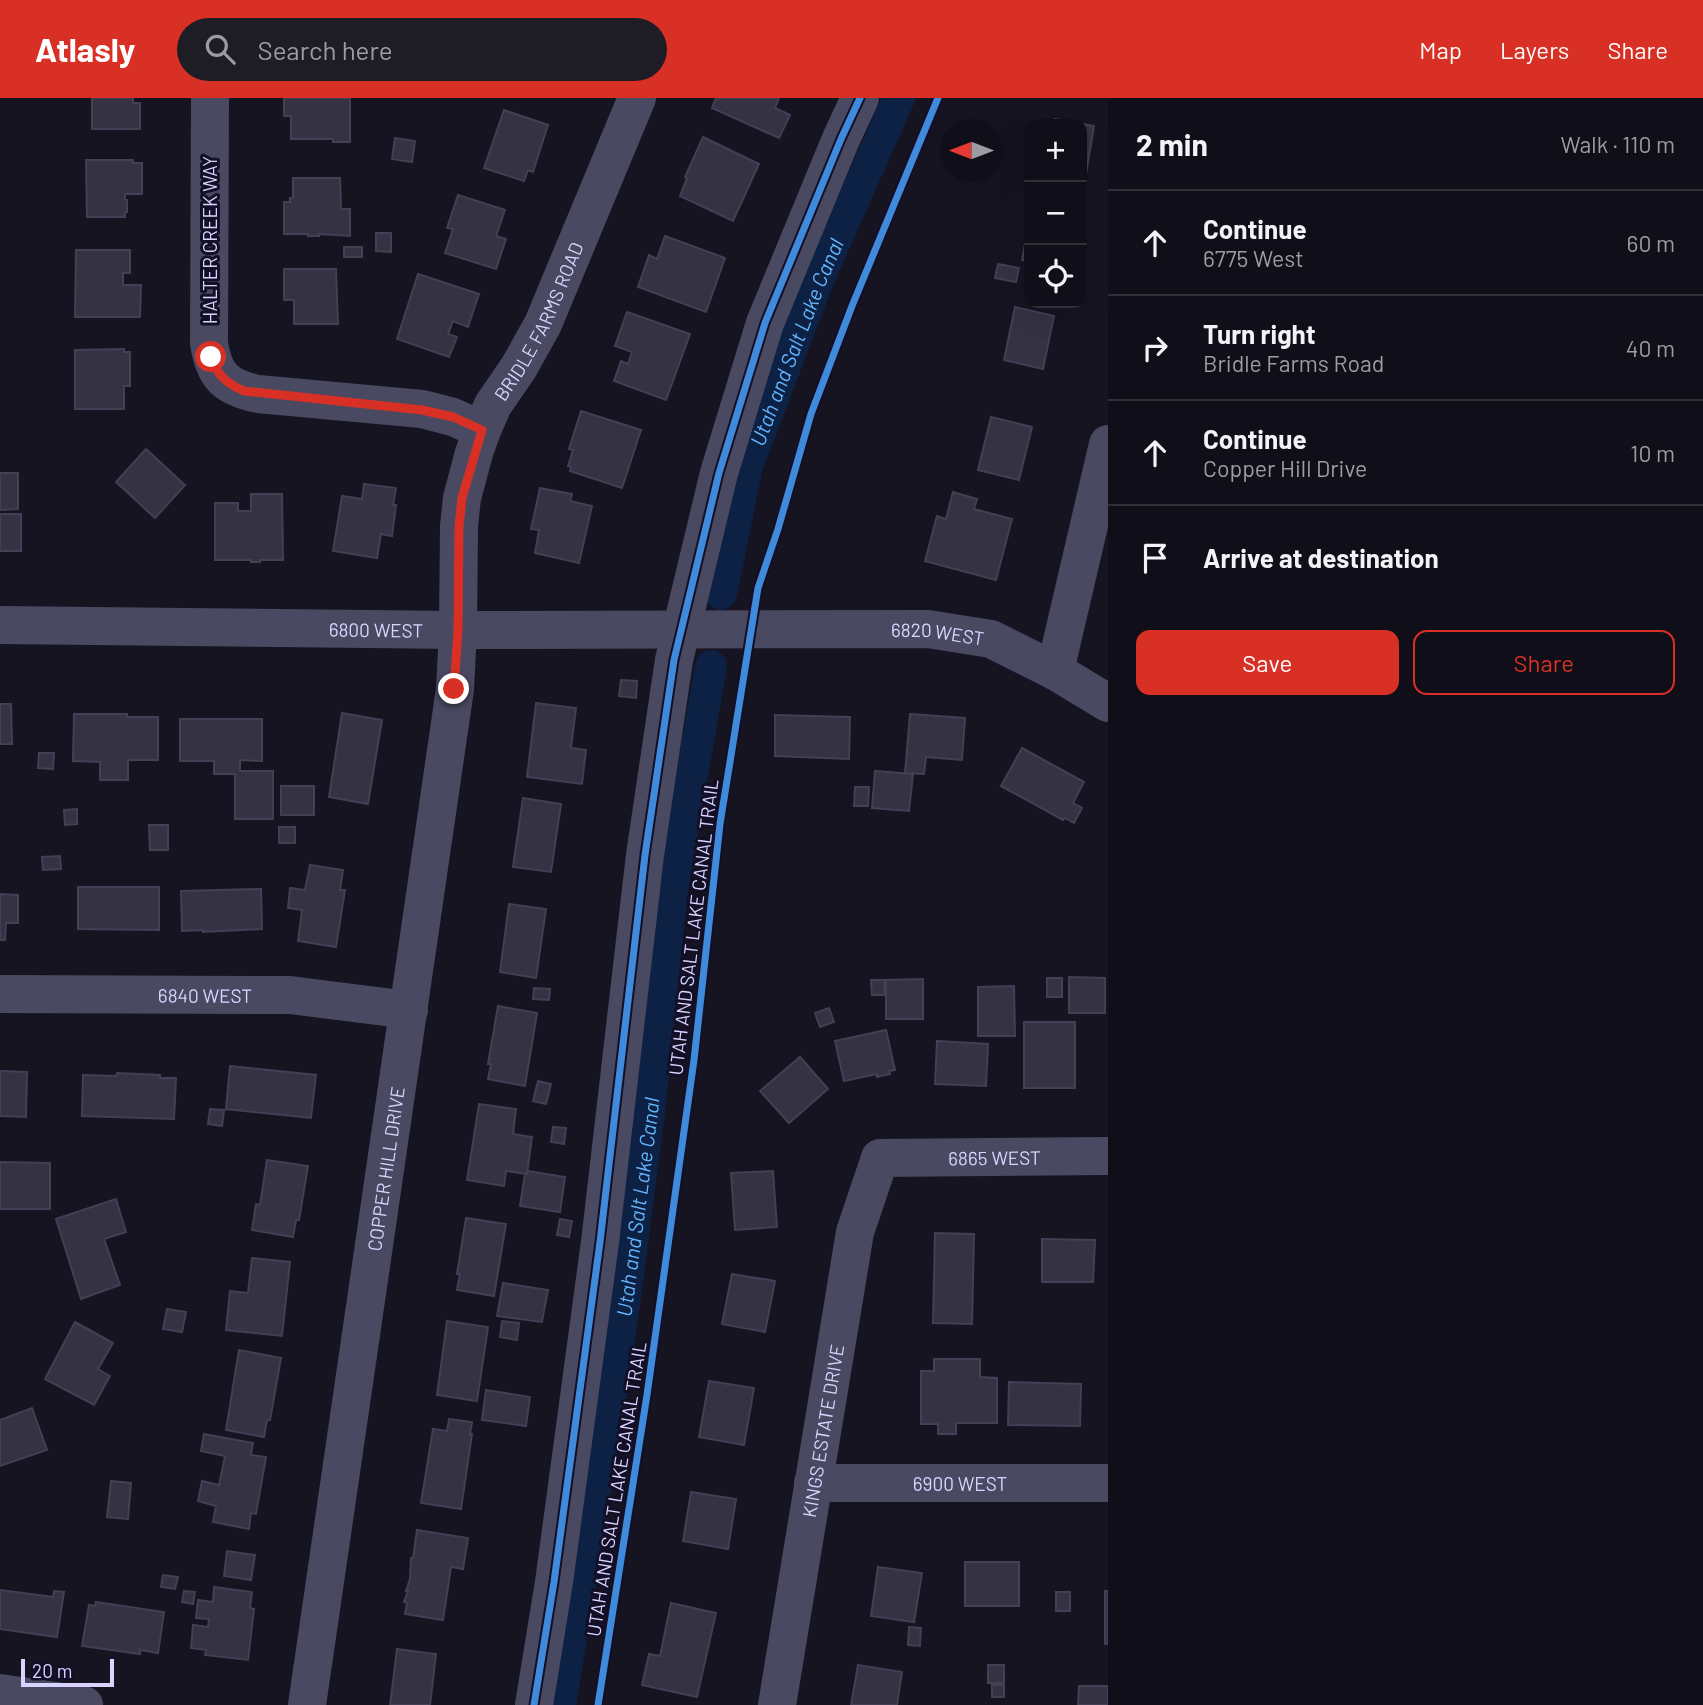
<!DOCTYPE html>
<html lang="en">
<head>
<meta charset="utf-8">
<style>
	:root { --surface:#100f19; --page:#1e1d26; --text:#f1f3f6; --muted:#9c9ca2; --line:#302f38; --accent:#d93025 }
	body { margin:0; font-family:Barlow,sans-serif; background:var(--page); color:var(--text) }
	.controls { position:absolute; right:21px; top:21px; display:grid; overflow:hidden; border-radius:14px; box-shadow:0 7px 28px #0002 }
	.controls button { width:63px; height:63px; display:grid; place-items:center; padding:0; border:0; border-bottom:2px solid var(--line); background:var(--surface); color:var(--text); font:35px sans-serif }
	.compass { position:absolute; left:940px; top:21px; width:63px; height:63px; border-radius:50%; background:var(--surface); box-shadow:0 7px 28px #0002; rotate:270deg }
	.scale { position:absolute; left:21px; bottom:18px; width:93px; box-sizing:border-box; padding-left:7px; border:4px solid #d9d4ff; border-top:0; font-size:19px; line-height:24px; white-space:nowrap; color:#d9d4ff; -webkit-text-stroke:5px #130f26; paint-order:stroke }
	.stop { position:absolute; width:21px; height:21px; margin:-16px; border:5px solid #d93025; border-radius:50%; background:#fff }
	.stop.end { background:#d93025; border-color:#fff; box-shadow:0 2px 7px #0008 }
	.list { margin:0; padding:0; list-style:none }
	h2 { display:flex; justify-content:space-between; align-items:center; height:91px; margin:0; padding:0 28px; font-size:30px }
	h2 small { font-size:23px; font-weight:400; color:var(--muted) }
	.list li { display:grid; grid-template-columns:46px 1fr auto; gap:21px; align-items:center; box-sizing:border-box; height:105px; padding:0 28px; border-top:2px solid var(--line) }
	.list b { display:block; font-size:26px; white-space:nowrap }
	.list p { margin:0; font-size:23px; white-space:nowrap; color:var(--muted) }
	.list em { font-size:23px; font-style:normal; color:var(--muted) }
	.actions { display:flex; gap:14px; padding:21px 28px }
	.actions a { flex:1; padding:16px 0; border:2px solid var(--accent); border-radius:14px; text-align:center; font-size:24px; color:var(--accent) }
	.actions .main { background:var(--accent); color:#fff }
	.icon { flex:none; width:38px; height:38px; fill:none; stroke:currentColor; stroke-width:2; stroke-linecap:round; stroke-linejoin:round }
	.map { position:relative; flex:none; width:1108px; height:1607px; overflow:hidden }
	header { display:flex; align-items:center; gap:42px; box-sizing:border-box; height:98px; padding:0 35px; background:var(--accent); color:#fff }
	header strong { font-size:33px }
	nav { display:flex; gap:38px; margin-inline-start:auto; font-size:24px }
	.search { width:490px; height:63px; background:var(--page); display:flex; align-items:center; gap:18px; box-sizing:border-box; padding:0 24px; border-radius:38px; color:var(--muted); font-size:26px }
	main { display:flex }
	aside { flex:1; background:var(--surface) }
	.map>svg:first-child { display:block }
</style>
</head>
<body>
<header>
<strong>Atlasly</strong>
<div class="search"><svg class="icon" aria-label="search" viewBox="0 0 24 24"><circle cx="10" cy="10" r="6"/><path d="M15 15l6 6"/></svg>Search here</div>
<nav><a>Map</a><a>Layers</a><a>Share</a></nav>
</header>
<main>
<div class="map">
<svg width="1108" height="1607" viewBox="0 0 1108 1607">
	<rect width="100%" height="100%" fill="#161421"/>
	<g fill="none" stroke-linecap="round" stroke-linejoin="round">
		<g stroke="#0d2144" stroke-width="32">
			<path id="s1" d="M721,496L747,368L818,182L899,0"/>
			<path id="s2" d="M560,1607L617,1259L649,1015L672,792L711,568"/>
		</g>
	</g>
	<path fill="#343243" stroke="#433f54" stroke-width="2" d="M92,0H133V5H140V31H92Z
		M284,0H350V44H333V41H291V18H284Z
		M716,0H779L775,10L790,17L779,40L712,10Z
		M504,12L548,27L533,74L528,72L524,83L484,70Z
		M1055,21L1094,28L1085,82L1082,81V26H1054Z
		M703,39L759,66L733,123L680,98L687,80L685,79Z
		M395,40L415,43L412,64L392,61Z
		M86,62H133V65H142V96H125V102H127V114H125V119H87Z
		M293,80H340L341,111H350V138L319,136V138H308V136H284V104H290V100H293Z
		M458,97L505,112L496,138L506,141L496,171L445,155L453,131L447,130Z
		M1029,124V164L1022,162Z
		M376,135H391V154L376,153Z
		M665,138L725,160L706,214L638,189L649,157L657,161Z
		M344,149H362V159H344Z
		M76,152H130V175H123V187H141L140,219H75Z
		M998,166L1019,170L1016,184L995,180Z
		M284,171H336L338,226H294V202H284Z
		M418,176L479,196L468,229L453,223L448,236L457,239L449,259L397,241Z
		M1015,209L1054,218L1043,271L1004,262Z
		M627,214L690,236L666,302L614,283L621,263L628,266L632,254L615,248Z
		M124,251V254H130V288H124V311H75V252Z
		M581,313L641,332L622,390L570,373L571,369L568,368L573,352L569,351Z
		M991,319L1032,329L1019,382L978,372Z
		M146,351L185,387L155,420L116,384Z
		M0,375H18V411L0,412Z
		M364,386L396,390L393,407H396L392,438L381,436L377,460L333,453L342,398L362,401Z
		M540,390L572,396L570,403L592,408L579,465L535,455L539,432L531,431Z
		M953,394L977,401L974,411L1012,421L996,482L925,463L937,418L946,421Z
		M251,396H282L283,462H260V464H251V462H215V405H238V413H251Z
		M0,416H21V453H0Z
		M621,582L637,583L636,600L619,598Z
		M536,605L576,610L571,650L586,652L582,686L527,679Z
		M0,606H11L12,646H0Z
		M342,615L382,622L368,706L329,699Z
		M74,616H127V619H158V662H128V682H100V664L73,663Z
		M910,616L965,620L962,662L926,659L924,676L905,675Z
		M775,617L850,619L849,661L775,658Z
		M180,621H262V663L240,662V673H273V721H235V676H214V663H180Z
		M1022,650L1084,684L1073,705L1082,710L1074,725L1065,720L1063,722L1001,688Z
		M39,655H54L53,671L38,670Z
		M875,673L913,676L909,713L872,710Z
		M281,688H314V717H281Z
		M855,689H869L868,708H854Z
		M523,700L561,706L551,774L513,769Z
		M77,711V726L65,727L64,712Z
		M149,727H168V752H150Z
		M279,729H295V745H279Z
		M60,758L61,771L43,772L42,759Z
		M310,767L343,772L340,792H345L336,849L298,843L302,812L288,810L290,790L305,792Z
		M78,789H159V832L78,831Z
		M261,791L262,831L203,834V832L182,833L181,793Z
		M0,796L18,797V825H6L5,842H0Z
		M509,806L546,811L536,880L500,874Z
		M1069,879L1105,880V915H1069Z
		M1047,880H1062V899H1047Z
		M923,881V921H886V882Z
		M871,882H884L885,897H872Z
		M1014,888L1015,938H978V889Z
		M534,890L550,891L549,902L533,901Z
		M498,908L537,915L525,988L488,981L491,966H488Z
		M829,910L834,924L820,929L815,915Z
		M1024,924H1075V990H1024Z
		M886,932L895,972L889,973L890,976L877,979V976L844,983L835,943Z
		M937,943L988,946L986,988L935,986Z
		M800,959L828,991L789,1025L760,993Z
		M230,968L316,977L311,1020L226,1011Z
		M0,973L27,974L26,1019L0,1018Z
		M117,975L160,977V980H176L174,1021L82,1018L83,977L116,978Z
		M538,983L551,986L546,1006L533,1003Z
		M479,1006L516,1011L513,1036L532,1039L527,1076L506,1073L504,1088L467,1082Z
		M210,1011L224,1012L222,1028L208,1026Z
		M553,1029L566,1030L564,1046L551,1044Z
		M267,1062L308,1068L299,1122H296L293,1139L252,1132L256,1106L260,1107Z
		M0,1064L50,1065V1111H0Z
		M528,1073L565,1079L560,1114L520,1108L525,1076H527Z
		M773,1073L777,1129L735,1132L731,1075Z
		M116,1101L126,1134L104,1141L120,1187L81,1201L56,1121Z
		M466,1120L506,1126L494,1198L457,1192L460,1176H457Z
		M560,1121L572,1123L569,1139L557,1137Z
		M935,1135L974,1136L972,1226L933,1225Z
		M1042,1141L1095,1142L1093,1184H1042Z
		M252,1160L290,1164L282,1238L226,1232L230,1193L248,1195Z
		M732,1176L775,1183L765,1234L722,1226Z
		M503,1185L548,1192L542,1224L497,1218Z
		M167,1211L186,1214L182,1234L163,1231Z
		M447,1223L488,1229L477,1303L437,1297Z
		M502,1223L519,1225L517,1242L500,1239Z
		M75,1224L113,1245L98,1271L110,1278L94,1307L45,1281Z
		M239,1252L281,1260L270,1322H267L264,1339L226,1332Z
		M934,1261H980V1279L997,1280V1325H956V1336H938V1326H921V1273H934Z
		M709,1283L754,1290L744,1347L699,1339Z
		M1009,1284L1081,1286L1080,1328L1008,1327Z
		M486,1292L530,1299L526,1328L482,1322Z
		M32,1310L47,1352L0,1368V1322Z
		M449,1321L472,1324L470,1336H472L461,1411L421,1405L433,1331L447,1333Z
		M204,1336L253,1345L251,1357L266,1359L256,1416L251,1415L249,1431L213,1424L216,1408L198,1403L202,1383L219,1387L225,1358L201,1353Z
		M111,1383L131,1385L128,1421L107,1419Z
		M691,1394L736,1401L728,1451L683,1443Z
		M417,1432L468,1440L463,1471L451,1469L443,1522L405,1516L407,1505L404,1504L408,1493H406L410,1481L411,1460H413Z
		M227,1453L255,1457L251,1482L224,1478Z
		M965,1464H1019V1508H965Z
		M878,1469L922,1475L914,1524L871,1518Z
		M163,1477L178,1479L175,1491L161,1489Z
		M214,1489L252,1494L250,1510L254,1511L248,1562L205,1557L206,1552L191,1550L193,1527L208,1529L209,1521L196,1520L198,1502L213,1504Z
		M0,1492L53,1499L54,1493L64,1494L57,1539L0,1531Z
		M184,1493L195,1494L193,1506L182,1504Z
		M1105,1493H1108V1546H1105Z
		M1056,1494H1070V1513H1056Z
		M96,1504L164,1514L158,1555L140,1552V1556L82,1548L89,1507L95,1508Z
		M671,1505L716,1515L697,1599L642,1587L649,1556L660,1558Z
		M909,1529L921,1530L920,1548L908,1547Z
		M397,1551L436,1556L430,1607H390Z
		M858,1567L902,1574L897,1607H851Z
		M988,1567H1004V1585H988Z
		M992,1587H1004V1599H992Z
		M1079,1588H1108V1607H1078Z"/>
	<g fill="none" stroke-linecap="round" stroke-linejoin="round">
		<g stroke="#4a4962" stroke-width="38">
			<path d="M210,0L209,245C214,278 225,289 258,296L422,311L453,319L482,332"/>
			<path id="s3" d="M0,527L458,532L928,531L991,541L1055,573L1108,605"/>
			<path d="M1055,573L1108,346"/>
			<path id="s4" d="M0,896L290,897L409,912"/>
			<path id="s5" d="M813,1385H1108"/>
			<path d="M0,1595L84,1607"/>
			<path id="s6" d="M307,1607L455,591L458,532L459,428L462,400L474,355L482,332L493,307L519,269L543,226L637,0"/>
			<path d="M534,1607L554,1484L600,1144L645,757L674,562L719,375L765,225L841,41L860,0"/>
			<path id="s7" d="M777,1607L855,1134L880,1060L1108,1058"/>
		</g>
		<defs>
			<path id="cycleway" d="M534,1607L554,1484L600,1144L645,757L674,562L719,375L765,225L841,41L860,0
				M598,1607L647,1297L694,962L720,726L758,490L778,431L811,316L852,208L938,0"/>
		</defs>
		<use href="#cycleway" stroke="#130f26" stroke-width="11"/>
		<use href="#cycleway" stroke="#408adc" stroke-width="7"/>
	</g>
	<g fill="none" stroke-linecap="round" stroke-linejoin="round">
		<path stroke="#d93025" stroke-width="9" d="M211,259C218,278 226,285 244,293L422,312L453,319L482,332L462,400L459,428L458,532L454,591"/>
	</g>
	<g text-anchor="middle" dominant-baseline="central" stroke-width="6" stroke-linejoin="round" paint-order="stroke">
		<g font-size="19" fill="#d9d4ff" stroke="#130f26">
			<text transform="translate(209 142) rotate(-90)">HALTER CREEK WAY</text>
			<text stroke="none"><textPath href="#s6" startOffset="1412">BRIDLE FARMS ROAD</textPath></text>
			<text stroke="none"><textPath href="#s3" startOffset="376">6800 WEST</textPath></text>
			<text stroke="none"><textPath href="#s3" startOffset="938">6820 WEST</textPath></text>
			<text transform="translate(693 829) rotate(-83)">UTAH AND SALT LAKE CANAL TRAIL</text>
			<text stroke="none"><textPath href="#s4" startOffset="205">6840 WEST</textPath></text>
			<text stroke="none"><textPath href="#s7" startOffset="672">6865 WEST</textPath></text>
			<text stroke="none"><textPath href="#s6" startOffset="542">COPPER HILL DRIVE</textPath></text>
			<text stroke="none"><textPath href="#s7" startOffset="278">KINGS ESTATE DRIVE</textPath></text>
			<text stroke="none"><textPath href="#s5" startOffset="147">6900 WEST</textPath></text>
			<text transform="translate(616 1391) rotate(-81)">UTAH AND SALT LAKE CANAL TRAIL</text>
		</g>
		<g font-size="21" font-style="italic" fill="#62b6ff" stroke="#130f26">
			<text stroke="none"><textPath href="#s1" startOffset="264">Utah and Salt Lake Canal</textPath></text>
			<text stroke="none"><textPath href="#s2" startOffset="504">Utah and Salt Lake Canal</textPath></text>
		</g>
	</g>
</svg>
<div class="controls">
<button>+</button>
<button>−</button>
<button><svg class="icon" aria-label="locate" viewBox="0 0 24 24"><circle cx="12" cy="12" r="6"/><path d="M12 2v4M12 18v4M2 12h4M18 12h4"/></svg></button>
</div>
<svg class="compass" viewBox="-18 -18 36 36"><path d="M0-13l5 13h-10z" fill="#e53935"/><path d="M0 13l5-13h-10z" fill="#9c9ca2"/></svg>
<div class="scale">20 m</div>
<div class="stop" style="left:211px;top:259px"></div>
<div class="stop end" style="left:454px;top:591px"></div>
</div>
<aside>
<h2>2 min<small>Walk · 110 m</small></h2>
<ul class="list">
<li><svg class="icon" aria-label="ahead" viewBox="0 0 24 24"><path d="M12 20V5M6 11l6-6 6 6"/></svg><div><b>Continue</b><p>6775 West</p></div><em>60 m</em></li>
<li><svg class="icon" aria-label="right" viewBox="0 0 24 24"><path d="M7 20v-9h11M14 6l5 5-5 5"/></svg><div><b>Turn right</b><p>Bridle Farms Road</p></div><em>40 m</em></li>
<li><svg class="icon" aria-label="ahead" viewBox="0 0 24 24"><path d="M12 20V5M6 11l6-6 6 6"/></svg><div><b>Continue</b><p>Copper Hill Drive</p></div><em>10 m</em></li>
<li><svg class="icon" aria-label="arrive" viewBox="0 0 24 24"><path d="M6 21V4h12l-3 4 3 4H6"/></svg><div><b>Arrive at destination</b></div></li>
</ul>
<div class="actions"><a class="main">Save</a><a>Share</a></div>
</aside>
</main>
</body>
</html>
